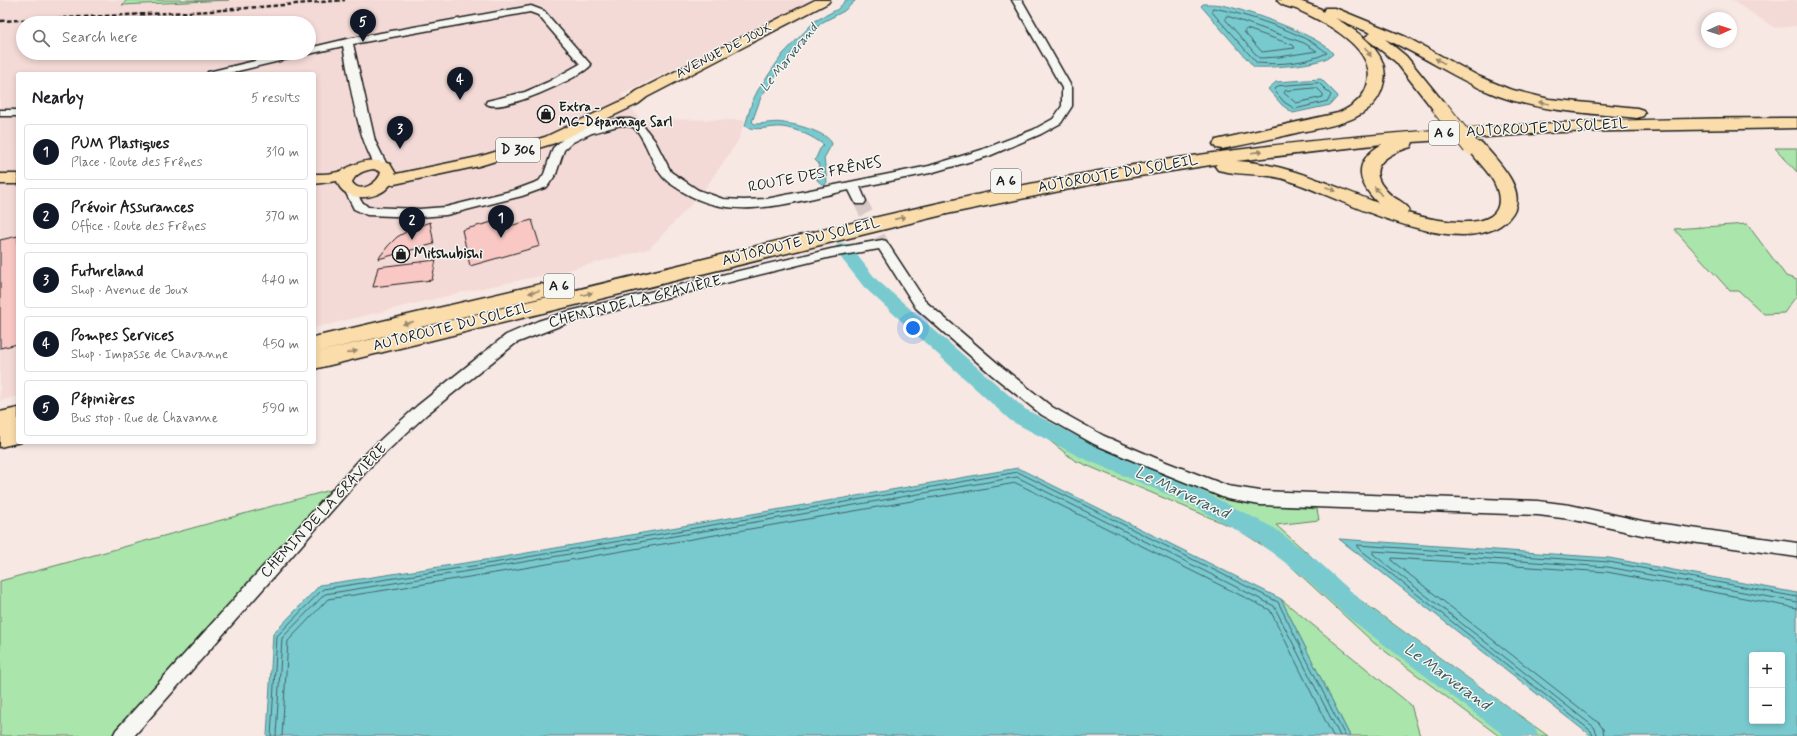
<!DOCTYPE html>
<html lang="en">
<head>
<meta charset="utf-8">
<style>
	:root { --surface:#fff; --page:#f6f6f6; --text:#202124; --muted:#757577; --line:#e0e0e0; --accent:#111827 }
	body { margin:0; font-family:Mynerve,sans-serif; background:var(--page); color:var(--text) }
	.controls { position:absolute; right:12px; bottom:12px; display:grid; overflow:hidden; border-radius:4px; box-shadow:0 2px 6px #0003 }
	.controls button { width:36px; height:36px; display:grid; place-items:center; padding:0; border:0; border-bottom:1px solid var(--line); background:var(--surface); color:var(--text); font:20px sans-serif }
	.compass { position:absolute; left:1701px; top:12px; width:36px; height:36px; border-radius:50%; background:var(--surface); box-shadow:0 2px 6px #0003; rotate:87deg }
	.you { position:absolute; left:913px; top:328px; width:14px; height:14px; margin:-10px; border:3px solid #fff; border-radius:50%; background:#1a73e8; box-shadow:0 0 0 6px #1a73e833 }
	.badge { display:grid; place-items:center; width:26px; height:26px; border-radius:50%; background:var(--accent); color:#fff; font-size:13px; font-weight:700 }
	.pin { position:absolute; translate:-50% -33px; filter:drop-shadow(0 1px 2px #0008) }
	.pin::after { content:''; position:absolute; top:21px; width:14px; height:12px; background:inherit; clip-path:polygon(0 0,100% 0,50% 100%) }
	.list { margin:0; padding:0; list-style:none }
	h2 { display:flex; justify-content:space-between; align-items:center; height:52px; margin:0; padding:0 16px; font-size:17px }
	h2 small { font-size:13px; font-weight:400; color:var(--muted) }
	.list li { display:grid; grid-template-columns:26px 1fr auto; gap:12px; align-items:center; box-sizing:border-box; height:56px; margin:0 8px 8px; padding:0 8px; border:1px solid var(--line); border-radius:4px }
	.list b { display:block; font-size:15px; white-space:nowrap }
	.list p { margin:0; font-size:13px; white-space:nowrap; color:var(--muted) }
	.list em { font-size:13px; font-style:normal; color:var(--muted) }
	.icon { flex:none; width:22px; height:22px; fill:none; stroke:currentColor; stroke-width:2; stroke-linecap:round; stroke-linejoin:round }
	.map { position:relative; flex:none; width:1797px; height:736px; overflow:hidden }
	.search { position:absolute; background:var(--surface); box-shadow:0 2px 6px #0003; left:16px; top:16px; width:300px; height:44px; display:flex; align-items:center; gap:10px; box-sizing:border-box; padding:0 14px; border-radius:22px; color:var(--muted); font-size:15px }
	.panel { position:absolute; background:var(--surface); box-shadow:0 2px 6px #0003; left:16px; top:72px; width:300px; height:372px; border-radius:4px }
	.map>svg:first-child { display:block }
</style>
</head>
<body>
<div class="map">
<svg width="1797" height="736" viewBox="0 0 1797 736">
	<rect width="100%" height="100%" fill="#f7e8e4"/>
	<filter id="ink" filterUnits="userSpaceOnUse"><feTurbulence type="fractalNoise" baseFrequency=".025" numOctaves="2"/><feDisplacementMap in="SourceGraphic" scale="8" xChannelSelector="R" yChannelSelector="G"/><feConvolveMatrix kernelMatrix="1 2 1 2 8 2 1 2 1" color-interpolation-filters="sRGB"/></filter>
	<g filter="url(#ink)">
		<path fill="#f4dad6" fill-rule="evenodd" d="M0,0H127L123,5L229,0H812L621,95L640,119L745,120L738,141L702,193L649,249L560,272L463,292L314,328V74H18V396L0,401ZM23,23H309V53H23Z
			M1731,0H1797V26L1775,28Z"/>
		<path fill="#aae5ab" stroke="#638064" d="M127,0H229L122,5Z
			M1775,148H1797V172Z
			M1747,224L1786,276L1797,280V295L1784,313L1764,314L1739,291H1730L1674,229Z
			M1040,433L1085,438L1227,498L1250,504L1317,509L1319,520L1276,525L1360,600L1548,736H1499L1374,643L1282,558L1237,529L1074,460Z
			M334,489L112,736H0V581Z
			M1281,599L1411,705L1420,736H1350Z"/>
		<path fill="#79cacf" stroke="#548487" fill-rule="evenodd" d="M846,0H856L844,11L821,23L810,36L791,53L761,97L752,122L755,124C765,124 775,121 784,123C796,124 829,133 832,144L824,158L827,182L824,186L817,180L819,164L815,160L820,149L824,145C812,136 797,129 782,127C770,126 755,132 745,126L752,102L758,90L783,54L815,21L838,9Z
			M1203,4C1209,4 1216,4 1222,5C1242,9 1325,37 1333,54C1324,65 1270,68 1254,67L1201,6Z
			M1321,79L1338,96L1330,105L1293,113L1282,105L1268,89L1276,82Z
			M1018,468L1281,599L1350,736H267L273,634L320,585L498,558Z
			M1339,539L1609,558L1797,593V736H1591ZM1752,655H1782V721H1752Z"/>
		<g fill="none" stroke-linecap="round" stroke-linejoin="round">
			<path stroke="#416264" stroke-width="1" d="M1213,8C1242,13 1306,33 1327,53C1306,63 1280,65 1257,63L1212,12Z
				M1227,16L1304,43L1317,51L1279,57L1259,58L1225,19Z
				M1247,29L1293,45L1295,48L1262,52L1244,32Z
				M1319,83L1331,95L1328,101L1295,109L1284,102L1274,90L1278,86Z
				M1317,88L1323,94V97L1296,103L1284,93L1285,91Z
				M271,736L277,636L323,589L499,562L1018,472L1278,602L1345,736
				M276,736L282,638L325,594L500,566L1017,477L1274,606L1340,736
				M282,736L288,641L328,599L501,572L1016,483L1270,610L1333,736
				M1593,736L1591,731L1357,547V545L1609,562L1797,597
				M1598,736L1594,727L1373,554V551L1608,567L1797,602
				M1604,736L1603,729L1599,723L1392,561V558L1607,572L1797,608"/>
			<path fill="#79cacf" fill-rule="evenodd" d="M843,243L849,245L876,279L1025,409L1094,445L1204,492L1274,528L1320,563L1366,605L1535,727L1538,736H1505L1350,619L1304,577L1258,542L1190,504L1080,457L1011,421L864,287L834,249L837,245Z"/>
		</g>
		<path fill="#f9c8c4" stroke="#1c1c1c" d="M532,220L540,246L470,266L462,230L496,221L498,229Z
			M430,222L434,244L378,259L388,246L397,237L413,228Z
			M18,236V344L0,348V240Z
			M436,260L432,280L373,287L378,267Z"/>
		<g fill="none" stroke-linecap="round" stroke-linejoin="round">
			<path stroke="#d6c9c6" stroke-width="14" stroke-dasharray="14 6" stroke-linecap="butt" d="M860,201L882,244"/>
			<defs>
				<path id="minor" d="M1012,0H1022L1072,88V106L1061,123L1041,134L989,156L930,173L860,187L866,201L864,204H856L849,190C796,201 736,223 685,193C678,188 669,184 663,177C652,164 648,146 638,132L633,127L621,125L592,133L573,142L564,150L556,174L547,187L522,196L446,215L419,217L367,215L354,209L345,191L351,187L355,188L361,201L368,207L419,209L446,207L515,190L539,181L544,174L553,148L565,137L595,124L621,119H630L641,123L655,141L671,172L698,190L723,199L744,200L766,199L929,166L981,150L1033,130L1053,119L1062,106V88Z
					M531,6L544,11L591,65C581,78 496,116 486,103L487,101L525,92L548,82L580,64L538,15L530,12L353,44L375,141L387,165L381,169L377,168C357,139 350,81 343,46L309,54L306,53L305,55L225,74H207L208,72L288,53H309V48L347,39Z
					M0,110H18V116H0Z
					M882,240L886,241L926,302L1002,367L1052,407L1104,436L1158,459L1228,486L1260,491L1538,501L1570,505L1642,521L1797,543V557L1642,535L1570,519L1538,515L1260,505L1227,499L1148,467L1094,444L1042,415L992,375L916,308L879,249L831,257L572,321L516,343L427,414L371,466L134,736H113L116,730L361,458L417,406L506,335L538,321L570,311L831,249Z"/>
				<path id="major" d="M815,0H830L828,3L647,97L638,104L555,143L479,166L390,185C378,201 343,203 337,181L314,184V174C324,174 336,174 345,169C363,160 370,158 390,164L396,174L478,157L545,137L628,98L637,91ZM374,169L381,172C379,183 359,195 352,182C356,173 365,170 374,169Z
					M0,174H18V184H0Z"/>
				<path id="highway" d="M1277,0H1297L1321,9L1323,12L1325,8H1335L1406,37L1480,77L1509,89L1549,99L1637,108L1643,110L1645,113L1643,116L1637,118C1590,113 1541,112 1496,95C1457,80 1423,55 1385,39L1406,56L1449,109L1447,112L1441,114L1435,112L1396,62L1368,40L1365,37L1371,33L1335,18C1357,31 1390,52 1384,81C1377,122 1329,126 1296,133C1272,139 1247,144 1222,149L1216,148L1213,144L1216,140L1338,113C1352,107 1365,98 1368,82C1376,47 1322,21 1296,9C1289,7 1281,6 1277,0Z
					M1797,118V128L1561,132L1413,142L1411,147C1383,155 1362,170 1392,196C1398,200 1405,203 1409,209L1407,213C1428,219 1508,238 1498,193C1494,175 1477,162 1467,147L1470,143L1476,142L1482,143C1498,162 1532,193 1509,218C1465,267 1337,196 1287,180C1263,172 1240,176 1218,170L1215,166L1217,164L1114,180L947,214L314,369V353C444,322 574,291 704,259C858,221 1013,183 1171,159C1378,128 1587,118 1797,118ZM1382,144C1353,161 1356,181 1378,203C1331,186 1287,163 1236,161Z
					M541,284L548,286L551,291L548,296L314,353V337Z
					M18,408V442H21L0,447V412Z"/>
			</defs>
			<use href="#minor" stroke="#1c1c1c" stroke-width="3"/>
			<use href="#major" stroke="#1c1c1c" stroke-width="3"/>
			<use href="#highway" stroke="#1c1c1c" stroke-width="3"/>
			<use href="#minor" fill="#f6f6f2" fill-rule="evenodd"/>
			<use href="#major" fill="#faddab" fill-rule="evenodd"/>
			<use href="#highway" fill="#faddab" fill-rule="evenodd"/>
			<path stroke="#1c1c1c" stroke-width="2.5" stroke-dasharray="4.5 2.5" stroke-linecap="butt" d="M0,21L210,11L345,0"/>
			<defs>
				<path id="highway-bridge" d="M1441,109L1471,147"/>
			</defs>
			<use href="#highway-bridge" stroke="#1c1c1c" stroke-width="18" stroke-linecap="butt"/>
			<use href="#highway-bridge" stroke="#faddab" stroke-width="16"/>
		</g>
		<defs><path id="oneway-solid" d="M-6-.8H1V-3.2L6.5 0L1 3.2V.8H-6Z"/></defs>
		<g fill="#96866b">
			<use href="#oneway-solid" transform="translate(1368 52) rotate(56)"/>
			<use href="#oneway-solid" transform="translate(1440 61) rotate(-151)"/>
			<use href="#oneway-solid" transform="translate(1544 103) rotate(-170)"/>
			<use href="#oneway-solid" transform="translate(1257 152) rotate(-7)"/>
			<use href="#oneway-solid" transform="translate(1331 189) rotate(22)"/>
			<use href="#oneway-solid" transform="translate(1378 191) rotate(-129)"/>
			<use href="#oneway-solid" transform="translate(900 218) rotate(-13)"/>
			<use href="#oneway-solid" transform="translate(534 292) rotate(166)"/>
			<use href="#oneway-solid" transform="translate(587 294) rotate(-14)"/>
			<use href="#oneway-solid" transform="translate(408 323) rotate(166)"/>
			<use href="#oneway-solid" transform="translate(352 352) rotate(-14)"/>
		</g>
	</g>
	<defs>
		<symbol id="shop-ring" viewBox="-11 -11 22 22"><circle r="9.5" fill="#f6f6f2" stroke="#1c1c1c" stroke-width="1.5"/><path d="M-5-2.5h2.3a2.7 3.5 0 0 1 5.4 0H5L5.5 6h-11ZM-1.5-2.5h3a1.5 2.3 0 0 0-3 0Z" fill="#1c1c1c"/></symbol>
	</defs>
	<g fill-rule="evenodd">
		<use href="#shop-ring" x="536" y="104" width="20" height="20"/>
		<use href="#shop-ring" x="391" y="244" width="20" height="20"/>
	</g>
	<g text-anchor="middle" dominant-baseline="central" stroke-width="3" stroke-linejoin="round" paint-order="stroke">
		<g font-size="13" fill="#1c1c1c" stroke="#f6f6f2">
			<text transform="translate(724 51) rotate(-27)">AVENUE DE JOUX</text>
		</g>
		<g font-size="13" font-style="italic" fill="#3d595b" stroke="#f6f6f2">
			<text transform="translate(789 58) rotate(-51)">Le Marverand</text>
		</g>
		<g font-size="13" font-weight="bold" fill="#1c1c1c" stroke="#f6f6f2" text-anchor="start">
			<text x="559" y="107">Extra -<tspan x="559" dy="15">MG-Dépannage Sarl</tspan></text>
		</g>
		<g fill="#f6f6f2" stroke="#5d5d5c" stroke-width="1">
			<rect x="1429" y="121" width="30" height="24" rx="3"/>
			<rect x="496" y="138" width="44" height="24" rx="3"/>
			<rect x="991" y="169" width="30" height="24" rx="3"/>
			<rect x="544" y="274" width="30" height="24" rx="3"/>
		</g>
		<g font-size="14" font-weight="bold" fill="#1c1c1c">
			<text x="1444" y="133">A 6</text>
			<text x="518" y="150">D 306</text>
			<text x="1006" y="181">A 6</text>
			<text x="559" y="286">A 6</text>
		</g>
		<g font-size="15" fill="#1c1c1c" stroke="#f6f6f2">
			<text transform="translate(1547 128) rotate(-3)">AUTOROUTE DU SOLEIL</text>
			<text transform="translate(1118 174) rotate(-10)">AUTOROUTE DU SOLEIL</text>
			<text transform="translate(815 175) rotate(-11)">ROUTE DES FRÊNES</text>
			<text transform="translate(801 242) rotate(-14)">AUTOROUTE DU SOLEIL</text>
			<text transform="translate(635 302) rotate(-14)">CHEMIN DE LA GRAVIÈRE</text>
			<text transform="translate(452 327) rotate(-14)">AUTOROUTE DU SOLEIL</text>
			<text transform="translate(324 511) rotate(-47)">CHEMIN DE LA GRAVIÈRE</text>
		</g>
		<g font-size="15" font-weight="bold" fill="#1c1c1c" stroke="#f6f6f2" text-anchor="start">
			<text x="414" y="254">Mitshubishi</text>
		</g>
		<g font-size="16" font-style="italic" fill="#3d595b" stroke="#f6f6f2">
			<text transform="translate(1182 493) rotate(25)">Le Marverand</text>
			<text transform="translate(1447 677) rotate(36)">Le Marverand</text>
		</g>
	</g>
</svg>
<div class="controls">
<button>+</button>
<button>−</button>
</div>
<svg class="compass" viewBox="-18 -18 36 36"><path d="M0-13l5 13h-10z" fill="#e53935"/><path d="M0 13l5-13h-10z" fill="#757577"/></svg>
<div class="you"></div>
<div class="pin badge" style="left:501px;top:238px">1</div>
<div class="pin badge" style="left:412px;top:240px">2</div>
<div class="pin badge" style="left:400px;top:149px">3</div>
<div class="pin badge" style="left:460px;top:100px">4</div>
<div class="pin badge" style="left:363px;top:42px">5</div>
<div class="search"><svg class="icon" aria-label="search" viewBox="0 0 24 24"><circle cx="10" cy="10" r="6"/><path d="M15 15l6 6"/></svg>Search here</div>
<section class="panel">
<h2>Nearby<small>5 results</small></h2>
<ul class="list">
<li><span class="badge">1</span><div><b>PUM Plastiques</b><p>Place · Route des Frênes</p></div><em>310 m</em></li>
<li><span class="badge">2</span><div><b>Prévoir Assurances</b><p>Office · Route des Frênes</p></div><em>370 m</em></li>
<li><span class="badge">3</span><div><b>Futureland</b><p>Shop · Avenue de Joux</p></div><em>440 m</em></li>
<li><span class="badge">4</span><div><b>Pompes Services</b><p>Shop · Impasse de Chavanne</p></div><em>450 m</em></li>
<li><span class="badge">5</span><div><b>Pépinières</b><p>Bus stop · Rue de Chavanne</p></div><em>590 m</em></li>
</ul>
</section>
</div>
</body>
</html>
